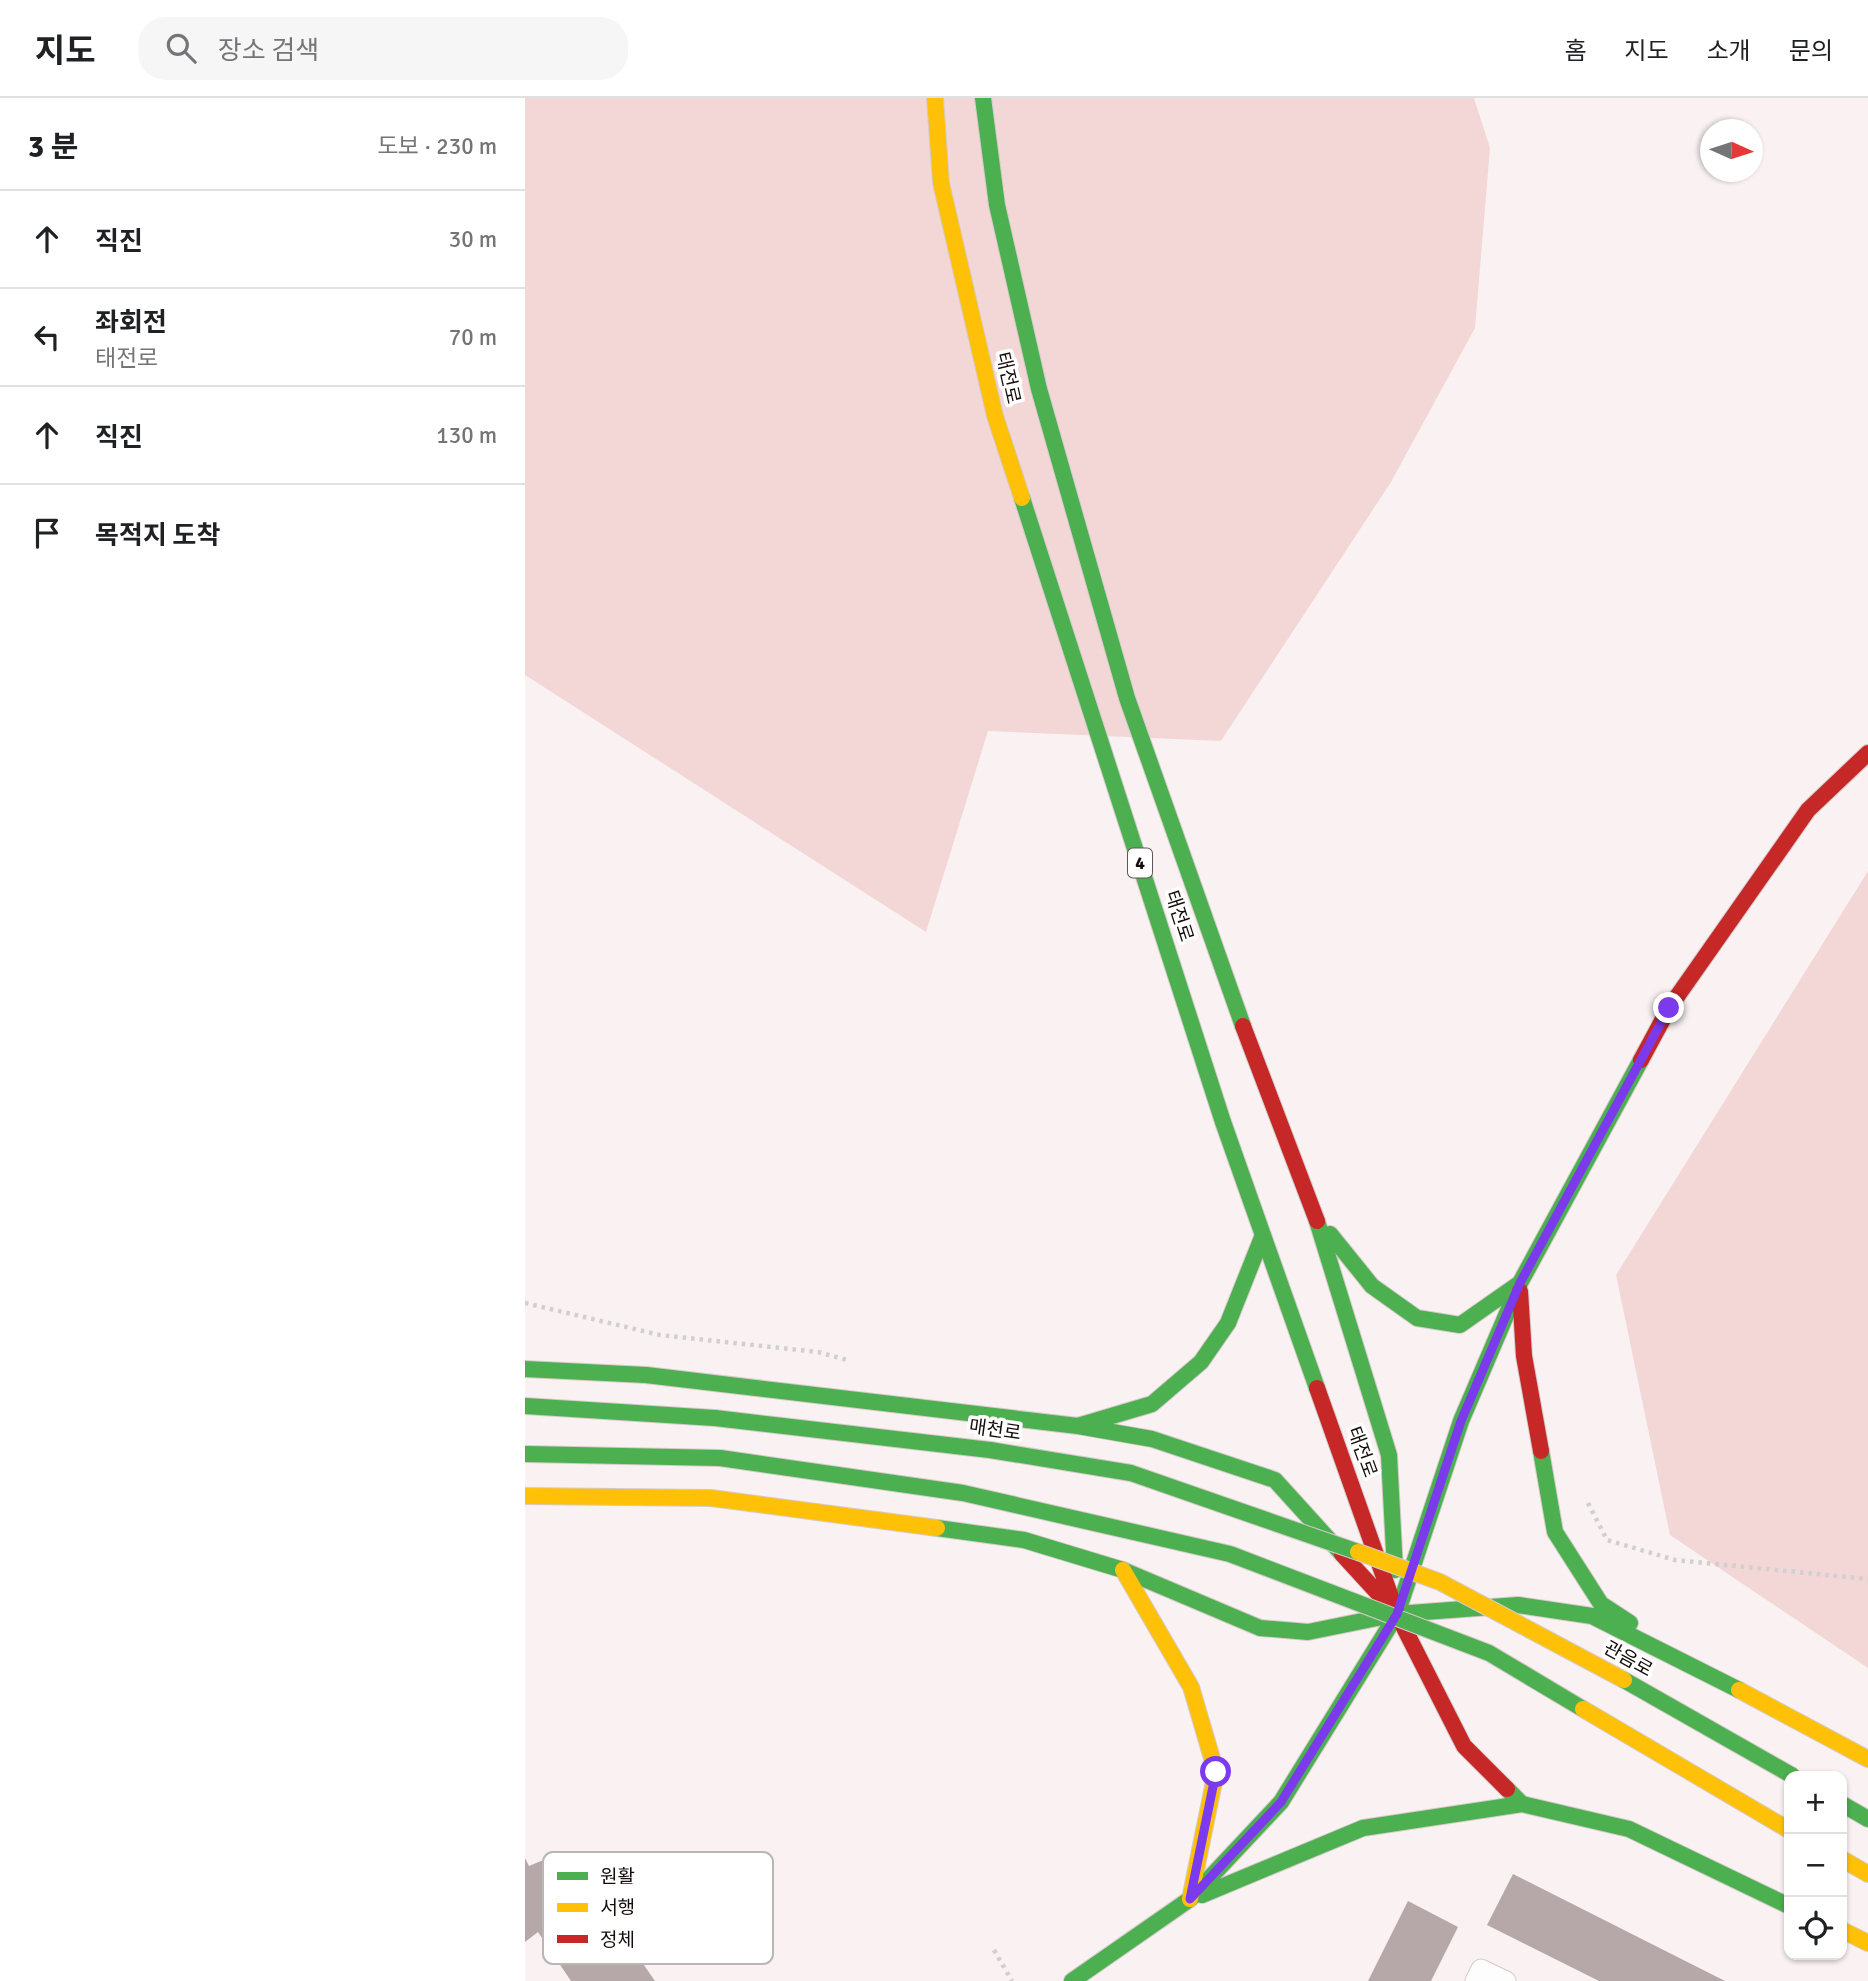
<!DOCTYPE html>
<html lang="ko">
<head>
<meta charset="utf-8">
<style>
	:root { --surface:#fff; --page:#f6f6f6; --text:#202124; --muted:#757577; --line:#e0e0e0 }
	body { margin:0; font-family:Signika,"Noto Sans KR",sans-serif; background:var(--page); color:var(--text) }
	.controls { position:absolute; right:21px; bottom:21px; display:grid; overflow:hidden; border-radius:14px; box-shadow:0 2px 5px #0004 }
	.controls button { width:63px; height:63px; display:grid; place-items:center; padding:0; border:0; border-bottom:2px solid var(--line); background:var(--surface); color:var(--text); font:35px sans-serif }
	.compass { position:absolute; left:1175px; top:21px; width:63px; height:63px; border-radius:50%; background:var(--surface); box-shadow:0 2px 5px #0004; rotate:93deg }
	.stop { position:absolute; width:21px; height:21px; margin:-16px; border:5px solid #7c3aed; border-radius:50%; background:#fff }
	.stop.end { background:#7c3aed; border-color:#fff; box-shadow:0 2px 7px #0008 }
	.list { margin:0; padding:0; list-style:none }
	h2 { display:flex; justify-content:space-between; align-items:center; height:91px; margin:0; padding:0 28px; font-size:30px }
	h2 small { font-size:23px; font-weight:400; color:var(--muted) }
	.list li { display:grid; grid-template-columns:46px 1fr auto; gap:21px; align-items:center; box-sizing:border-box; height:98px; padding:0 28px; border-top:2px solid var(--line) }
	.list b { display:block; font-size:26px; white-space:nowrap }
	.list p { margin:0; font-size:23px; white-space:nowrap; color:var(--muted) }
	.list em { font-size:23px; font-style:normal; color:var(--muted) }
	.icon { flex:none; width:38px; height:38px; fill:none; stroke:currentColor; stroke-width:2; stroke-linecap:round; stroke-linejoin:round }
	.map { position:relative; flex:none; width:1343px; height:1883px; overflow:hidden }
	header { display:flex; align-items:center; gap:42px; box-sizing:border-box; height:98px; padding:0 35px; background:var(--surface); border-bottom:2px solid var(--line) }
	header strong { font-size:33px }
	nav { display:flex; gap:38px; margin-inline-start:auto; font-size:24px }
	.search { width:490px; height:63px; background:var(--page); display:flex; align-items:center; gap:18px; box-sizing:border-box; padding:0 24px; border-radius:28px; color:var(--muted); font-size:26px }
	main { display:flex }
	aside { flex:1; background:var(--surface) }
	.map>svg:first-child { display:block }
</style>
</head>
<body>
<header>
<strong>지도</strong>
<div class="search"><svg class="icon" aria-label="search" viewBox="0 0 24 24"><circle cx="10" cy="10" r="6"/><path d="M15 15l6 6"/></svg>장소 검색</div>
<nav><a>홈</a><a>지도</a><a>소개</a><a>문의</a></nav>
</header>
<main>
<aside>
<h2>3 분<small>도보 · 230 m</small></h2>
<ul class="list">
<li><svg class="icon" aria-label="ahead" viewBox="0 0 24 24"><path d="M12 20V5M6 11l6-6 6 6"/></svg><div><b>직진</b></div><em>30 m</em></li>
<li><svg class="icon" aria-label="left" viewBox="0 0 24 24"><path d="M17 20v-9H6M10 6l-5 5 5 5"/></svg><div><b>좌회전</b><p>태전로</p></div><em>70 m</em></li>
<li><svg class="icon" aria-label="ahead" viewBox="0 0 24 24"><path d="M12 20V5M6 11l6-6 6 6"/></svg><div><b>직진</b></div><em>130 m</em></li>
<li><svg class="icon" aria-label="arrive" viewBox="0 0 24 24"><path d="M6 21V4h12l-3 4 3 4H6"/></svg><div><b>목적지 도착</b></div></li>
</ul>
</aside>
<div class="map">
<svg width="1343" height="1883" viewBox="0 0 1343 1883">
	<rect width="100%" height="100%" fill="#faf2f2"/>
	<path fill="#f3d7d6" d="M0,0H949L965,50L950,230L866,384L696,643L463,633L401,834L0,577Z
		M1343,773V1570L1145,1437L1091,1177Z"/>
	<path fill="#b6a8a8" d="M40,1753L130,1883H46L13,1834L0,1844V1760L4,1768Z
		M988,1776L1200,1883H1074L962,1827Z
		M883,1803L933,1829L906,1883H843Z"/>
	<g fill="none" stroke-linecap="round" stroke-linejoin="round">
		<defs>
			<path id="lane" d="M950,1883L956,1871L981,1883"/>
			<path id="fast" d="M458,0L472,107L514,291L602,600L718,928
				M497,400L698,1024L792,1290
				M792,1123L864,1357L870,1472
				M805,1136L847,1188L892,1220L935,1227L995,1185
				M0,1271L121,1277L553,1328L627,1341L750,1382L817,1456
				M0,1308L190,1320
				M553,1328L627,1306L676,1264L703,1225L738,1137
				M1016,1353L1030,1434L1076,1506L1105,1525
				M0,1356L195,1360
				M412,1430L499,1442L598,1472L735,1530L783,1534L872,1516L993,1507L1067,1518L1214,1592
				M876,1504L936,1323L995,1185L1116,962
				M982,1691L997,1706L1104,1731L1264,1808
				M1317,1706L1343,1721
				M677,1797L838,1730L997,1706
				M547,1883L665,1801L756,1704L872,1516"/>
			<path id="slow" d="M410,0L416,85L470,318L497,400
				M0,1398L186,1400L412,1430
				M598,1472L666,1589L691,1674L665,1801
				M1214,1592L1343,1661
				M1317,1761L1343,1776
				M1317,1832L1343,1845"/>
			<path id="jam" d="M718,928L792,1123
				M1116,962L1144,910L1283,712L1343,655
				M995,1193L999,1258L1016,1353
				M792,1290L872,1516
				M817,1456L872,1516L939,1648L982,1691"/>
		</defs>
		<use href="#lane" stroke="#d5cbca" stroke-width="21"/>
		<use href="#fast" stroke="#d5cbca" stroke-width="18"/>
		<use href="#slow" stroke="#d5cbca" stroke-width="18"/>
		<use href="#jam" stroke="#d5cbca" stroke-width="18"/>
		<path stroke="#d1cfcf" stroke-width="4.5" stroke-dasharray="3.5 5" stroke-linecap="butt" d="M0,1205L135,1237L293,1254L322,1262
			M1063,1405L1082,1442L1150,1462L1343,1481
			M469,1852L487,1883"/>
		<use href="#lane" stroke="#fefdfd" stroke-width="19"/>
		<use href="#fast" stroke="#4caf50" stroke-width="16"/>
		<use href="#slow" stroke="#ffc107" stroke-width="16"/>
		<use href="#jam" stroke="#c62828" stroke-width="16"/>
		<defs>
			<path id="fast-bridge" d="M190,1320L465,1352L606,1375L833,1454
				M195,1360L438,1395L705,1456L964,1555L1058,1611
				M1099,1582L1268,1678"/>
			<path id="slow-bridge" d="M833,1454L915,1484L1099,1582
				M1058,1611L1264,1732"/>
		</defs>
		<use href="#fast-bridge" stroke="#d5cbca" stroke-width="18" stroke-linecap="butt"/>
		<use href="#slow-bridge" stroke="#d5cbca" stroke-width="18" stroke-linecap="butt"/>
		<use href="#fast-bridge" stroke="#4caf50" stroke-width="16"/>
		<use href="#slow-bridge" stroke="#ffc107" stroke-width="16"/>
	</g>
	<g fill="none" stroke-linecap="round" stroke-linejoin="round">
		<path stroke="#7c3aed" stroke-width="9" d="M691,1674L665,1801L756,1704L872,1516L936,1323L995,1185L1144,910"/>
	</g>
	<g text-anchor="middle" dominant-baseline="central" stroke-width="7" stroke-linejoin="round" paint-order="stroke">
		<rect fill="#fff" stroke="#5d5555" stroke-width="2" x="603" y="750.5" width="24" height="29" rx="5"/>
		<g font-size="18" font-weight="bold" fill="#170c0c">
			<text x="615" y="765">4</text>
		</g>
		<g font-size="19" fill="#170c0c" stroke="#fff">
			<text transform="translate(483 280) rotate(77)">태전로</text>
			<text transform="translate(654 818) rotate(72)">태전로</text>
			<text transform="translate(470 1332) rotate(8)">매천로</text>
			<text transform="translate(837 1354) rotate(70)">태전로</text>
			<text transform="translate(1103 1561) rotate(29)">관음로</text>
		</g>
	</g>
	<rect x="18" y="1754" width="230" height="112" rx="10" fill="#fff" stroke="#b9b6b6" stroke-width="2"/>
	<rect x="32" y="1774" width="31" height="8" fill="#4caf50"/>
	<rect x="32" y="1805" width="31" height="9" fill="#ffc107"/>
	<rect x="32" y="1837" width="31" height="8" fill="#c62828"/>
	<g font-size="19" fill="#170c0c">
		<text x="75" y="1785">원활</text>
		<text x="75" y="1816">서행</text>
		<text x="75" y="1848">정체</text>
	</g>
</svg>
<div class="controls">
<button>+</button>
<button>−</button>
<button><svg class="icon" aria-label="locate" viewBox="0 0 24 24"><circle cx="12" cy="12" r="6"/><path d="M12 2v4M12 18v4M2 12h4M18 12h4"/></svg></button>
</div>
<svg class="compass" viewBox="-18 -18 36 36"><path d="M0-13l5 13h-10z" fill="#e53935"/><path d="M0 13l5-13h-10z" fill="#757577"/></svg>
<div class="stop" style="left:691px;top:1674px"></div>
<div class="stop end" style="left:1144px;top:910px"></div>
</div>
</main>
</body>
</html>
